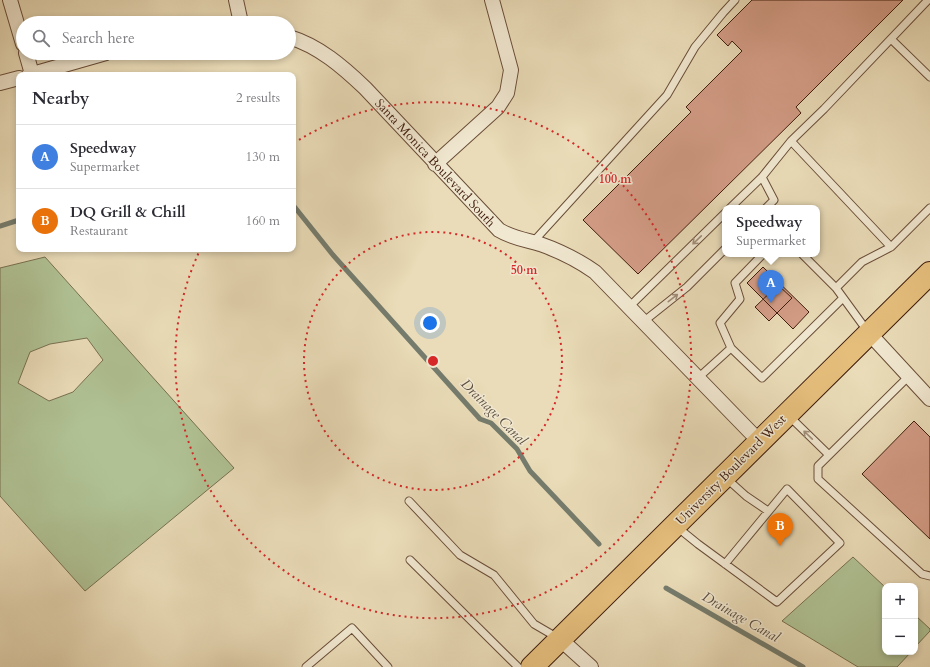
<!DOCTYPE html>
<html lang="en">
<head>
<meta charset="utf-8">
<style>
	:root { --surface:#fff; --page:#f7f7f7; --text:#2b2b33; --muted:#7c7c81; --line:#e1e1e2; --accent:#8f2418 }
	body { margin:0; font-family:Cardo,serif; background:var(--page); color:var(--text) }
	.controls { position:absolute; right:12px; bottom:12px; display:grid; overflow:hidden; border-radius:8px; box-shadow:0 2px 6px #0003 }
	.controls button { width:36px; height:36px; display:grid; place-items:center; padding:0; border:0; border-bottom:1px solid var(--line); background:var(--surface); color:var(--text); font:20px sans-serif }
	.you { position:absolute; left:430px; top:323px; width:14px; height:14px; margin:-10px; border:3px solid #fff; border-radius:50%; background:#1a73e8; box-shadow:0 0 0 6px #1a73e833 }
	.badge { display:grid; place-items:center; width:26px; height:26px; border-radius:50%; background:var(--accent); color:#fff; font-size:13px; font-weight:700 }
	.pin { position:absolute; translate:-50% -33px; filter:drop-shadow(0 1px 2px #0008) }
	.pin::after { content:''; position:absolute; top:21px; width:14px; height:12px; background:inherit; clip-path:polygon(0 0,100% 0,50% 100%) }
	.popup { position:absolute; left:722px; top:205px; width:98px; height:52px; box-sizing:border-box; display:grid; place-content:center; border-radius:8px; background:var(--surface); filter:drop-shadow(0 1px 3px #0005); font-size:13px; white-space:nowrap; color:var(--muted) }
	.popup b { font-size:15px; color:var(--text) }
	.popup::after { content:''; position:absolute; left:50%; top:100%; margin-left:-8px; border:8px solid transparent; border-top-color:var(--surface) }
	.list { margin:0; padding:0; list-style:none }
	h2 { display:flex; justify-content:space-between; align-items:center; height:52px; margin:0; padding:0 16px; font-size:17px }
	h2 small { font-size:13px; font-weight:400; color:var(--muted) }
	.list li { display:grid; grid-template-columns:26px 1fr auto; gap:12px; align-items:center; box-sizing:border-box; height:64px; padding:0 16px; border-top:1px solid var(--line) }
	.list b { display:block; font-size:15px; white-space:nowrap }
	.list p { margin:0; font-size:13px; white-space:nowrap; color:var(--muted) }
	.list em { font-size:13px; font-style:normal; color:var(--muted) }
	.icon { flex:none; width:22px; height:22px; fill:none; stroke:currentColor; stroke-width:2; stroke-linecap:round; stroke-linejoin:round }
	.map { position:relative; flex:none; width:930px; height:667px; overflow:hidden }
	.search { position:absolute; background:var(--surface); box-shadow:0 2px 6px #0003; left:16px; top:16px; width:280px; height:44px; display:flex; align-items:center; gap:10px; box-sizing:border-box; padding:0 14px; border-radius:22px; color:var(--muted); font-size:15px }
	.panel { position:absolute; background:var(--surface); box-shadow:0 2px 6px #0003; left:16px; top:72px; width:280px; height:180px; border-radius:8px }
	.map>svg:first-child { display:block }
</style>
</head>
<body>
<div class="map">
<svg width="930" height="667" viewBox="0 0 930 667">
	<rect width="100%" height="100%" fill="#eadcb8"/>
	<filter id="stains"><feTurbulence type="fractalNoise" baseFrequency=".005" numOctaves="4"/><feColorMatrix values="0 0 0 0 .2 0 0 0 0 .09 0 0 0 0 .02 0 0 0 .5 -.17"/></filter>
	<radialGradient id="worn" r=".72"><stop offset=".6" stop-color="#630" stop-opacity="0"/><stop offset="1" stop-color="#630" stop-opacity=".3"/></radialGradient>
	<path fill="#b0c294" stroke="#787051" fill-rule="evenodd" d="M45,257L234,468L85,591L0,496V268ZM87,338L103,360L73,392L49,401L18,383L30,352L50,344Z
		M853,557L885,587V652H911L897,667H858L782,621Z
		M915,615L930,629V631L915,647Z"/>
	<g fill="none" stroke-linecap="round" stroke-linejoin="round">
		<path stroke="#757c6d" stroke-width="5" d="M293,205L333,255L480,419L491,423L517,449L530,471L599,544
			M0,226L19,220
			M666,588L803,667"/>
	</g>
	<path fill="#d49d87" stroke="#401d0e" d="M752,0H903L796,107L801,113L638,274L583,220L691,112L686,107L742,51L732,41L728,46L717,35Z
		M763,267L809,312L793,329L747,283Z
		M778,285L792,298L769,321L755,307Z
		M914,421L930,437V539L862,474Z"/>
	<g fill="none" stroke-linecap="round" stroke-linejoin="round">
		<defs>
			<path id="service" d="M891,39L930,77
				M791,141L891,247L930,208
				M762,177L774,200L766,208
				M730,208L762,177L791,141L824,109L928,0
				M533,242L667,95L695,47L723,13L735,0
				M802,254L836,288
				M629,307L725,213
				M643,322L687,287L725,249
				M868,332L836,288L862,262L891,247
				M731,348L720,323L740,299L735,283L763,254
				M909,376L818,466V479L922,574L930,576
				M698,378L731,348L762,378L843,298
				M789,416L829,455
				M726,478L746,496L768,511
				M409,501L460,555L494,575L534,624L558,638
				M677,527L698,544L777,602L840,543L787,489L725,564
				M410,560L518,667
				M306,667L352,628L388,667"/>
			<path id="minor" d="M10,0L23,44
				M236,0L241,23
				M289,37C319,46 343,67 365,88L499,230C512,238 526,240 540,244C560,251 578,260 595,272L760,442
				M26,53L32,74
				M29,75L106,53
				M0,83L19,78
				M435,164L498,107L507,93L511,70L492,0
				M869,333L930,399
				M560,639L591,667"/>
			<path id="primary" d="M532,667L930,273"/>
		</defs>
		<use href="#service" stroke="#6a4d38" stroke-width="9"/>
		<use href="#minor" stroke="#6a4d38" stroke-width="16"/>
		<use href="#primary" stroke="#401d0e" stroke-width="24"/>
		<use href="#service" stroke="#f1e8d1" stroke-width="7"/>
		<use href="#minor" stroke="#f1e8d1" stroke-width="14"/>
		<use href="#primary" stroke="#e5be7c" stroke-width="22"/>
	</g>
	<defs><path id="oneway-shaft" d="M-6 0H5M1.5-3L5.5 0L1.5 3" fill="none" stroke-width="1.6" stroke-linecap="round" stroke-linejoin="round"/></defs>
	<g stroke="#a18d79">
		<use href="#oneway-shaft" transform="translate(697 240) rotate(136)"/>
		<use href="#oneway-shaft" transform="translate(673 298) rotate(-38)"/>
		<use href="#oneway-shaft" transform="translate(808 435) rotate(-136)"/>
	</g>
	<g fill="none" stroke="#d62828" stroke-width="2" stroke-dasharray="2 4">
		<circle cx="433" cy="361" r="129"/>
		<path d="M294 143A258 258 0 1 1 200 250"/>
	</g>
	<g text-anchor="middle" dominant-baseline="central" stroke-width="3" stroke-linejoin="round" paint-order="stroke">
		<g font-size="13" fill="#401d0e" stroke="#f1e8d1">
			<text transform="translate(435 163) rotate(47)">Santa Monica Boulevard South</text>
			<text transform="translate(731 470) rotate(-45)">University Boulevard West</text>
		</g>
		<g font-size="14" font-style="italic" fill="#5a4d3e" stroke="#f1e8d1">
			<text transform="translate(494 412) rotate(45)">Drainage Canal</text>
			<text transform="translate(741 617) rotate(30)">Drainage Canal</text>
		</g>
	</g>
	<circle cx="433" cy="361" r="6" fill="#d62828" stroke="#f1e8d1" stroke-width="2"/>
	<g font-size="12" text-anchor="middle" font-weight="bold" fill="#d62828" stroke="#f1e8d1" stroke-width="3" stroke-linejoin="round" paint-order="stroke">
		<text x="615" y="183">100 m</text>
		<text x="524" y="274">50 m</text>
	</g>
	<rect width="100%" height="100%" filter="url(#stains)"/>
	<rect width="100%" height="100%" fill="url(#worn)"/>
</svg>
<div class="controls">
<button>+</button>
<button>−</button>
</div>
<div class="you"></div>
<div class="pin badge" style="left:771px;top:303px;background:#3f7fe0">A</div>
<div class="popup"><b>Speedway</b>Supermarket</div>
<div class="pin badge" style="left:780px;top:546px;background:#e8710a">B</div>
<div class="search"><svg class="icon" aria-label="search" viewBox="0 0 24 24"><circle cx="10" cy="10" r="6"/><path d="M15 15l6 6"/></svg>Search here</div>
<section class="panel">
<h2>Nearby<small>2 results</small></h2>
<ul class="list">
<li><span class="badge" style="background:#3f7fe0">A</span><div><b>Speedway</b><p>Supermarket</p></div><em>130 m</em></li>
<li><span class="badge" style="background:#e8710a">B</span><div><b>DQ Grill &amp; Chill</b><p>Restaurant</p></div><em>160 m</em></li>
</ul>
</section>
</div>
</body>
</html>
